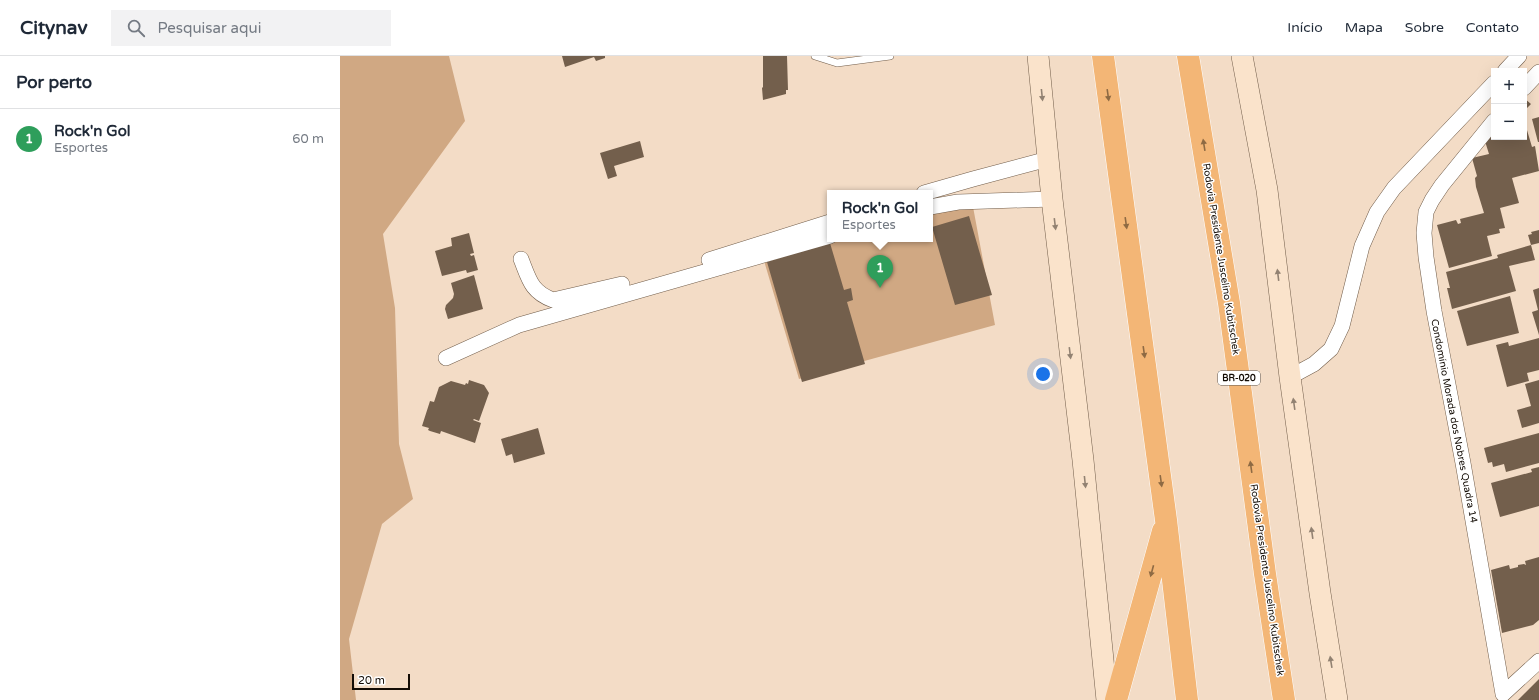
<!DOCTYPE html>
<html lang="pt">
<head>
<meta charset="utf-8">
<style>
	:root { --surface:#fff; --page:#f2f2f3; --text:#1f2937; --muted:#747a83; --line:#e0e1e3; --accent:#a86d2e }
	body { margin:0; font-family:"Varela Round",sans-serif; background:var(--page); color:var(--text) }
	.controls { position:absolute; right:12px; top:12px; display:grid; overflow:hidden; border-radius:0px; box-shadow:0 4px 16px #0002 }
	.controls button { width:36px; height:36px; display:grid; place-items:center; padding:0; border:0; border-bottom:1px solid var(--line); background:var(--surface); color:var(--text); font:20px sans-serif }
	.scale { position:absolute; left:12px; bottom:10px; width:58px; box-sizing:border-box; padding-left:4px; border:2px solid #130c05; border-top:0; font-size:11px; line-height:14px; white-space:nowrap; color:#130c05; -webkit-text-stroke:3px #fff; paint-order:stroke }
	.you { position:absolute; left:703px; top:318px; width:14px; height:14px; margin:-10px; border:3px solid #fff; border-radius:50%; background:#1a73e8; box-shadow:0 0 0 6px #1a73e833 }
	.badge { display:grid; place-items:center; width:26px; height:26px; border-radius:50%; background:var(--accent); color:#fff; font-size:13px; font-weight:700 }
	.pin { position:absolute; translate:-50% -33px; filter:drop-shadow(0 1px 2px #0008) }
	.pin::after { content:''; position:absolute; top:21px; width:14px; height:12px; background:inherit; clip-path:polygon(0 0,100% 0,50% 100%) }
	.popup { position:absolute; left:487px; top:134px; width:106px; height:52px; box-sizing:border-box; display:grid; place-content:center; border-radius:0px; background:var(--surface); filter:drop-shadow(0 1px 3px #0005); font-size:13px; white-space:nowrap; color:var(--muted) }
	.popup b { font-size:15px; color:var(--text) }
	.popup::after { content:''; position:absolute; left:50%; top:100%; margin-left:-8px; border:8px solid transparent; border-top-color:var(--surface) }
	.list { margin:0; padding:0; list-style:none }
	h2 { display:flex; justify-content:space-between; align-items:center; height:52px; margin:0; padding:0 16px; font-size:17px }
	h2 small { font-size:13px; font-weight:400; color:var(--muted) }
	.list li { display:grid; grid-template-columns:26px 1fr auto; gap:12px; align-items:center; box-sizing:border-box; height:60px; padding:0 16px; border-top:1px solid var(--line) }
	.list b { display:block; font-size:15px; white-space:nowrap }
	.list p { margin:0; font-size:13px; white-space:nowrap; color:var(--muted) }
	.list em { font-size:13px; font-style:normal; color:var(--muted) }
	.icon { flex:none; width:22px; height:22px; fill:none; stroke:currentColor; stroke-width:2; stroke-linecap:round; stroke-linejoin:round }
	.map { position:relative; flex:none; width:1199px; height:644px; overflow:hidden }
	header { display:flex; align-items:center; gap:24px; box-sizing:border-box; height:56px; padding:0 20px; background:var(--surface); border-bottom:1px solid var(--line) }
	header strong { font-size:19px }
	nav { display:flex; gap:22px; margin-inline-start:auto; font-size:14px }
	.search { width:280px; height:36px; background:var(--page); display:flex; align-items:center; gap:10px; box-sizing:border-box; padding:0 14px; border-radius:0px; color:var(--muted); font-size:15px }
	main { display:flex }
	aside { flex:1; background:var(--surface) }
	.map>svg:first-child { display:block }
</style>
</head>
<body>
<header>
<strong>Citynav</strong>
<div class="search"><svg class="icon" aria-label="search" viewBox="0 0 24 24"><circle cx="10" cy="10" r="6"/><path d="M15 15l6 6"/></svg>Pesquisar aqui</div>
<nav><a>Início</a><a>Mapa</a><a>Sobre</a><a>Contato</a></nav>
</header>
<main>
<aside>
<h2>Por perto<small></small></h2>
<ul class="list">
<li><span class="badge" style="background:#2e9e5b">1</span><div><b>Rock'n Gol</b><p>Esportes</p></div><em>60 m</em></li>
</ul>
</aside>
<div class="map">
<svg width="1199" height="644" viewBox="0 0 1199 644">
	<rect width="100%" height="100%" fill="#f3dcc6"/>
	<path fill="#d0a883" d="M0,0H109L125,65L43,178L55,252L59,388L73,443L42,468L9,583L16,644H0Z
		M631,140L655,269L459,323L422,198L490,183H590V148Z"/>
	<path fill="#735f4c" d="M222,0H265V2L256,5L254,1L225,11Z
		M423,0H447L448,34H446V38L423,44L422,32L423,31Z
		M1184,42L1191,48L1184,55Z
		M1199,61V86H1198L1192,63Z
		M1184,64L1192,91L1195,90L1199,115L1172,122L1179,147L1160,152L1165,172L1159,173L1160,177L1147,180L1152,200L1109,212L1097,169L1116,164L1118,168L1121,167L1120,163L1144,157L1136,131L1135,122L1137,120L1132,102L1149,98L1144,82L1154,70V81H1184Z
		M300,85L304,101L274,110L277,120L268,123L260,97Z
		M629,160L652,239L615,249L592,171Z
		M1199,174V187L1191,189L1188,179L1192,178L1191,176Z
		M129,177L134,197L130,198L131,200L134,199L138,214L127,217L126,214L102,220L95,195L112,190L111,182Z
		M490,187L504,234L511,232L513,244L507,246L525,308L462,326L427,206Z
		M1191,189L1195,204L1169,210L1176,235L1112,253L1107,232H1110L1106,216L1158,202L1157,199Z
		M134,219L143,253L108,263L105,253L106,249L113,242L114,238L111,227Z
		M1199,232V279L1192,256L1198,254L1193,234Z
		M1170,240L1179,277L1127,290L1117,255Z
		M1199,282V314L1187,317L1189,325L1167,331L1156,289L1168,286L1169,290Z
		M129,324L144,329L149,337L139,365L134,363L133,364L141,367L135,387L101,375L100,378L90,375L88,374L89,372L82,370L90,345L94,346L99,331L111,325L125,329L126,327L128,328Z
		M1199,324V367L1182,372L1177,354L1191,350L1185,328Z
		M198,372L205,398L174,407L172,398L166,400L161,383Z
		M1199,377V407L1166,416L1164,408L1153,411L1152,406L1148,407L1144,392Z
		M1199,411V450L1160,461L1151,427L1192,416L1191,413Z
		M1199,501V564L1193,569L1162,577L1151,514L1169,509L1170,513L1178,511V509L1184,508L1186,509L1185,505Z
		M1199,623V644H1178Z"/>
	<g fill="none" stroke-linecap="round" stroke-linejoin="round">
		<defs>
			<path id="service" d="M475,0L497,7L550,0"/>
			<path id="minor" d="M1165,15L1179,0
				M1184,32L1199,16
				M1154,65L1102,129L1092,144L1086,156L1084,177L1086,201L1094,255L1123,407L1163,638
				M584,137L633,123L708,103
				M590,151L618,146L712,143
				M181,203C189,223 191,236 213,244L282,228
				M369,204L490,166
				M106,302L179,269L490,180
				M950,321L974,308L991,293L1002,270L1022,190L1037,156L1054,132L1154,27
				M1163,638L1199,605"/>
			<path id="secondary" d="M698,0L712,143L743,404L767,644
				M902,0L927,134L950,321L980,537L997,644"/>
			<path id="trunk" d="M763,0L826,464L847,644
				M848,0L889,247L925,518L944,644
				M776,644L823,475"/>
		</defs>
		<use href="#service" stroke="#715d4a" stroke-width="8"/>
		<use href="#minor" stroke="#715d4a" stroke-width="16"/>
		<use href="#secondary" stroke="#715d4a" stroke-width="22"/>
		<use href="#trunk" stroke="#fff" stroke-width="23"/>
		<use href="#service" stroke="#fff" stroke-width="7"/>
		<use href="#minor" stroke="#fff" stroke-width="15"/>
		<use href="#secondary" stroke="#fae3cb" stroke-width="21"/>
		<use href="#trunk" stroke="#f3b676" stroke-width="22"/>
	</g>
	<defs><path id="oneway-solid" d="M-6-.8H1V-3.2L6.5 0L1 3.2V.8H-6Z"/></defs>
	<g fill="#928272">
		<use href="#oneway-solid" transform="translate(702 39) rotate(84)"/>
		<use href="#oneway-solid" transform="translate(715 168) rotate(83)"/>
		<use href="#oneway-solid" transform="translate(938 219) rotate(-97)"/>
		<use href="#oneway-solid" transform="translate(730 297) rotate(83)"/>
		<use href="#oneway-solid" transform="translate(954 348) rotate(-98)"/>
		<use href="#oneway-solid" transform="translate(745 426) rotate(84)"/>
		<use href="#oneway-solid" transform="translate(972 477) rotate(-98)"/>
		<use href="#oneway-solid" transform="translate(991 606) rotate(-99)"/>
	</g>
	<g fill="#8e6a43">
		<use href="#oneway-solid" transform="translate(768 39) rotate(82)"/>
		<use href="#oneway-solid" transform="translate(864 89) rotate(-99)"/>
		<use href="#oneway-solid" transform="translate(786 167) rotate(82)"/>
		<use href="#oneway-solid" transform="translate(804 296) rotate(82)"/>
		<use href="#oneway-solid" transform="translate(911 411) rotate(-98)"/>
		<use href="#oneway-solid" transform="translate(821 425) rotate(82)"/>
		<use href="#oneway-solid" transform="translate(812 515) rotate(105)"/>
	</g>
	<g text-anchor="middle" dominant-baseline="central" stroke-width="3" stroke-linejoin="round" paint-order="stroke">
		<rect fill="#fff" stroke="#5a5550" stroke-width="1" x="878" y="315" width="42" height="14" rx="3"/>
		<g font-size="9" font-weight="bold" fill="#130c05">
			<text x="899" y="322">BR-020</text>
		</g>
		<g font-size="10" fill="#130c05" stroke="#fff">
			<text transform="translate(881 203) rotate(81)">Rodovia Presidente Juscelino Kubitschek</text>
			<text transform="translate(1114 365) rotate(79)">Condomínio Morada dos Nobres Quadra 14</text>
			<text transform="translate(927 524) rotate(82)">Rodovia Presidente Juscelino Kubitschek</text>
		</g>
	</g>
</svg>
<div class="controls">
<button>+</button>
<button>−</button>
</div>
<div class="scale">20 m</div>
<div class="you"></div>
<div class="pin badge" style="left:540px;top:232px;background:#2e9e5b">1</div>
<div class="popup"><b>Rock'n Gol</b>Esportes</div>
</div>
</main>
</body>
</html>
